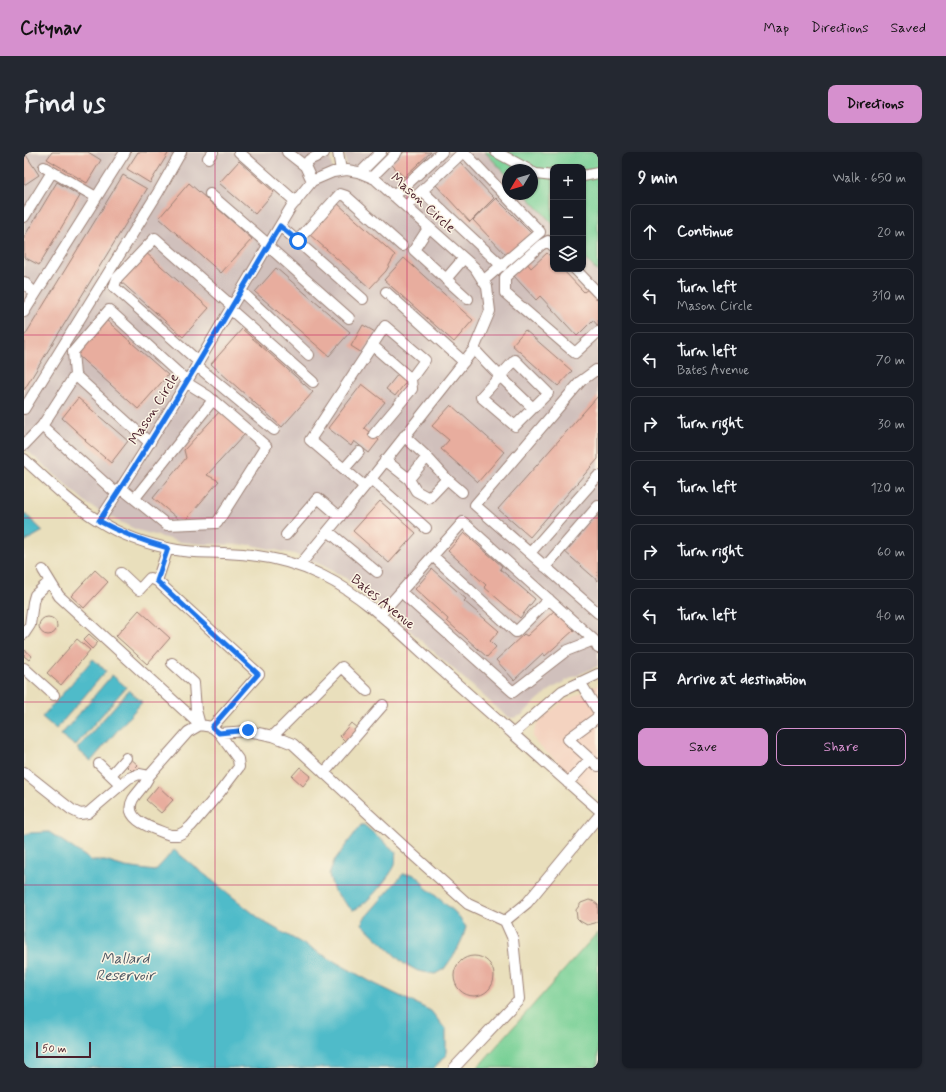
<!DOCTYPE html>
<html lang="en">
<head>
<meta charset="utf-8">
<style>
	:root { --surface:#171b24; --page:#242831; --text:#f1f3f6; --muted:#9ea1a6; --line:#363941; --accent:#d690ce }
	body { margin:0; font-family:Mynerve,sans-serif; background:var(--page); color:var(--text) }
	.controls { position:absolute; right:12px; top:12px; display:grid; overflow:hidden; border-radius:8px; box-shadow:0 1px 3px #0004 }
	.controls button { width:36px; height:36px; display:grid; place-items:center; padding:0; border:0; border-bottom:1px solid var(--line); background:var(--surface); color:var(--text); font:20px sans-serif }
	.compass { position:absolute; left:478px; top:12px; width:36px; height:36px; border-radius:50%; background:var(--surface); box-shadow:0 1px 3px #0004; rotate:232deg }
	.scale { position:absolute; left:12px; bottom:10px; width:55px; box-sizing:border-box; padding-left:4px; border:2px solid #4a1f2b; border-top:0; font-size:11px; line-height:14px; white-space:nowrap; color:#4a1f2b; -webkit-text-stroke:3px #fcf5e5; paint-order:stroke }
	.stop { position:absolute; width:12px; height:12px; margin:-9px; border:3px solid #1a73e8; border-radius:50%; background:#fff }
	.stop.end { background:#1a73e8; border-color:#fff; box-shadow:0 1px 4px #0008 }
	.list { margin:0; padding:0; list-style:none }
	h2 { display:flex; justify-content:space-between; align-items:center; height:52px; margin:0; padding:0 16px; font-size:17px }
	h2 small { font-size:13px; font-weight:400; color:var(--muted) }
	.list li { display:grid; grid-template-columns:26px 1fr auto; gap:12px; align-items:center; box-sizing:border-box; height:56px; margin:0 8px 8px; padding:0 8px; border:1px solid var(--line); border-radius:8px }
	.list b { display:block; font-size:15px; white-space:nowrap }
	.list p { margin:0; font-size:13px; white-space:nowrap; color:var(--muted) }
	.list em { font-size:13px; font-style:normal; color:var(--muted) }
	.actions { display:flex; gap:8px; padding:12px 16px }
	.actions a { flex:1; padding:9px 0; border:1px solid var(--accent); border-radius:8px; text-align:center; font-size:14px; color:var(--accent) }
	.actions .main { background:var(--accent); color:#111 }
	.icon { flex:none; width:22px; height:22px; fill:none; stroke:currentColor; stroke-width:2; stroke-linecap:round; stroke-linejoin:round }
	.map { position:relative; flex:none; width:574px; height:916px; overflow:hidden; border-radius:8px }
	header { display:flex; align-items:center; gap:24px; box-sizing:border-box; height:56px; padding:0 20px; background:var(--accent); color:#111 }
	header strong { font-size:19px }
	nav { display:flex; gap:22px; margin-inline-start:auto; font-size:14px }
	.intro { display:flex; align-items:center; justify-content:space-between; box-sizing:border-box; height:96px; padding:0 24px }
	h1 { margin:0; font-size:28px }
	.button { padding:10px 18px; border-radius:8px; background:var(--accent); color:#111; font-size:14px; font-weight:700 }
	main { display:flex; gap:24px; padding:0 24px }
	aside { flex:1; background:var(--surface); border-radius:8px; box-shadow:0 1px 3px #0004 }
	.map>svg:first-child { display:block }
</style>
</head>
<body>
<header>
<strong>Citynav</strong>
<nav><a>Map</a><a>Directions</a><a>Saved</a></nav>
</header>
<div class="intro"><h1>Find us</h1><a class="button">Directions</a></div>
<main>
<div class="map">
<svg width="574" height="916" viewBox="0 0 574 916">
	<rect width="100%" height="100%" fill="#fcf5e5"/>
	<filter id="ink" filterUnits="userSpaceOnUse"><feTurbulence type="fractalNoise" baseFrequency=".025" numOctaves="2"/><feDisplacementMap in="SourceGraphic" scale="8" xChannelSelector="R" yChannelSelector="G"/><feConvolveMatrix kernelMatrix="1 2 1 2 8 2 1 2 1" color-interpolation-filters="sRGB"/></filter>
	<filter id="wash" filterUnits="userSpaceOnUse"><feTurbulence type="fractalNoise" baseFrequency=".012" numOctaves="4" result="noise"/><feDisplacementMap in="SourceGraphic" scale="16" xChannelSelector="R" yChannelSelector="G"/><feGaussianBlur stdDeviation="0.9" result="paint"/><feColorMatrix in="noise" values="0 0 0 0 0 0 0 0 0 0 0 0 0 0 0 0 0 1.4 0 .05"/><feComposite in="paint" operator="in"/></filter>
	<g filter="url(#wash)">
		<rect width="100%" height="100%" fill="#e9dfbc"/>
		<path fill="#f4d3c0" d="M574,533V646L513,592L509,585V582L513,572L524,561L539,550Z"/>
		<path fill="#d0c0bc" d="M0,0H305L309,20L323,18L320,0H461L484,24V42H501L529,72V117H559V104L574,120V514L541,529L526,538L511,550L498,563L493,565L487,566L481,563L366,461L330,431L300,414L270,402L228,393L179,392L156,390L113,378L94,369L65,353L0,296Z"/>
		<path fill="#78d096" stroke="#617860" d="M461,0H574V120L559,104V15H529V72L501,42H508V18H484V24Z
			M574,780V916H453Z"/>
		<path fill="#4fbbc9" stroke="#4c6d7a" d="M0,361L19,379L0,390Z
			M69,507L82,519L32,577L18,565Z
			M88,523L102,535L51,594L37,583Z
			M105,538L118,550L67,609L53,597Z
			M337,673H340L372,700C371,704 372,709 371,713C367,723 339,758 328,758L310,739L305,723L310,709Z
			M25,680L68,709H81L101,715L131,719L150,698L240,770L349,831L407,859L422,878V903L410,916H0V683L5,681Z
			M379,722H388L395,726L401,735L431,760L442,775L439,785L432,800L420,817L411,822L394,819L379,811L338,772L339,768Z"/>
		<g id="blocks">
			<path fill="#e8ad9e" d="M0,0L15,23L0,33Z
				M28,0H64L77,8L63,31L23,7Z
				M114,0H145L126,31L103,17Z
				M380,0H407L380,25L367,12Z
				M215,9L250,40L231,62L195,31Z
				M436,10L470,46L446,70L412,33Z
				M99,23L123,37L0,238V185Z
				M33,30L56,44L15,113L0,105V85Z
				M165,31L228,87L197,121L135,66Z
				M472,46L507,81L483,104L449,68Z
				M313,51L371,103L362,119L346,136L285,82Z
				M121,100L185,156L159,185L96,129Z
				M523,101L529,107V117H538L560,140L564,137L574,148V174L569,168L553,184L516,144L512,148L489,123L502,110L507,116Z
				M380,106L449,168L430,190L360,128Z
				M252,116L326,180L305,204L231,140Z
				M81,167L144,223L114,257L51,201Z
				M339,173L351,180L338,201L327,194Z
				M218,177L289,240L258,275L187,212Z
				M501,178L548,219L534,234L488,193Z
				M374,222L383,229L371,244L362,237Z
				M338,232L361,250L340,276L355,288L345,301L330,289L327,294L304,276Z
				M574,244V307L506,385L474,357Z
				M54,246L104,289L87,311L61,289L62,288L38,266Z
				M427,253L480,300L454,330L417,297L425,288L408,274Z
				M196,259L221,282L183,323L195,329L159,371L129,346L162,306L160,298Z
				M356,349L392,381L365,411L329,379Z
				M573,362L574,363V429L540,399Z
				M440,381L478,414L476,417L511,447L496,466L460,435L462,433L424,399Z
				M408,417L442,447L440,449L475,479L466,489L472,495L463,505L423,469L424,467L391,437Z
				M71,418L84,430L60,456L47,444Z
				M115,458L146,486L123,512L92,484Z
				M531,458L550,478L521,504L519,501L490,528L472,508L500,482L503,484Z
				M15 474a9 9 0 1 1 18 0a9 9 0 1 1-18 0Z
				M65,482L74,490L68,497L59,488Z
				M53,487L66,498L37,533L23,521Z
				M1,498L8,504L5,508L0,504Z
				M327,571L334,577L322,590L316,584Z
				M106,606L114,613L108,619L101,612Z
				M276,615L287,624L279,634L268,624Z
				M134,634L149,648L137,661L122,648Z
				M565,748L569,749L574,753V769L571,771L563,773L556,769L553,766L552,758L557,751Z
				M430 824a20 20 0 1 1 40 0a20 20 0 1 1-40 0Z"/>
		</g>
	</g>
	<g filter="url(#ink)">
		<use href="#blocks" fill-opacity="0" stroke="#9a7f74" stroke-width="1"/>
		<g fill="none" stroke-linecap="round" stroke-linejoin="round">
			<defs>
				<path id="minor" d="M215,0L272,50
					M263,0L281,14L288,29
					M314,0L317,19
					M440,0L516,80L459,129
					M472,0L505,18
					M184,6L189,0
					M281,14L285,8L300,1
					M20,15L72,45
					M508,20L512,22L529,24
					M336,21L357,0
					M559,24L574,21
					M348,25L373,0
					M398,39L478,114
					M186,42L245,93
					M370,44L418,0
					M382,54L439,0
					M0,65L28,20
					M256,74L339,147
					M405,75L390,98L422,127
					M273,89L316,42L322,44L378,94
					M244,94L325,166
					M529,94L524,89L517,93L481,125V141L551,201L574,180
					M440,106L422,127L444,147
					M551,117L574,141
					M0,130L11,142
					M217,139L285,203
					M362,140L440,210
					M206,157L289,230
					M0,160L101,0
					M450,197C469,218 489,237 509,256L491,274L457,245L491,208L524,241L509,256
					M175,210L90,135L93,126L131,86L208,154
					M173,214L250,278
					M574,219L572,218L557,229L451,353L574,461
					M51,223L49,200L85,158L164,230
					M0,257L135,39L157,0
					M18,274L51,223L126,291
					M350,282L388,237L387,227
					M0,293L18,274L93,342
					M0,307C24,329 47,352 75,369C98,384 126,393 153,398C169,401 186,400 201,401C235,402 269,409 299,424C342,445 377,482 413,514C467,562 520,610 574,657
					M361,308L385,327L403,305L380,284
					M320,317L335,300
					M347,327L402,376
					M385,327L392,339L405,346L423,327L403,305
					M423,327L438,340
					M340,334L286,288L361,174L401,208L387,227L348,193
					M97,336L143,373L193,371L242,294L184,244L163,231
					M111,346L189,248
					M75,369C143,267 204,160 267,55L288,29L309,20L323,18L334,20L351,27L451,116L463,135L466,159L450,197L347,327L275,414
					M304,379L353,420
					M262,383L294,346L316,365
					M506,401L574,324
					M409,404L492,480L525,447
					M521,415L574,354
					M19,418L35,444L176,573L188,575L235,522L133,429L144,396
					M97,421L115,438L126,426L133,429
					M377,440L489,540L542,499L570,488
					M356,463L439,370L570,488L574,496
					M0,482L6,473L9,450L11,443L25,430
					M0,516L30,543
					M556,530L574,559
					M188,575L195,581L224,579L249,584L269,592L387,701L444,752L481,769L489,787L495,847L430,916
					M489,582L538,539L574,522
					M249,584L318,515L343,539
					M566,607L544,587L574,565
					M75,612L97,633
					M0,620L48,658L56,662L64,661L105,626L115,622L125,624L164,580L176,573L172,558L170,531L148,511
					M300,621L359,553
					M87,623L102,606
					M125,624C121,634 114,639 109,647C97,669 132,677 146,683H154L160,680L167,674L196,640L215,615L214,607L195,581
					M544,631L566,607L574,614
					M481,769L503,751L574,665"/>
			</defs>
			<use href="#minor" stroke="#9a7f74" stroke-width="12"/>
			<use href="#minor" stroke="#fff" stroke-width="10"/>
		</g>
	</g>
	<g fill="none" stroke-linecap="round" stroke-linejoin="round" filter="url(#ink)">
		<path stroke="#1a73e8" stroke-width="5" d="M224,578L195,581L188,575L234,522L133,429L144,396C119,389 97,381 75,369C139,273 196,173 256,74L274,89"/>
	</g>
	<path fill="none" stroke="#c2185b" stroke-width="1" stroke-opacity="0.55" d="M191,0V916M383,0V916M0,183H574M0,366H574M0,550H574M0,733H574"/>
	<g text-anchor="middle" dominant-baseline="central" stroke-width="3" stroke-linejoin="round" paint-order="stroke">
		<g font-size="14" fill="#4a1f2b" stroke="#fcf5e5">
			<text transform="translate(399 51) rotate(42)">Mason Circle</text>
			<text transform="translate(130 257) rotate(-58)">Mason Circle</text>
			<text transform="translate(359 450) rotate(39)">Bates Avenue</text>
		</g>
		<g font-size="15" font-style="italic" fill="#4c5662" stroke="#fcf5e5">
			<text x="101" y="807">Mallard<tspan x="101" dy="17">Reservoir</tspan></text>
		</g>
	</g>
</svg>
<div class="controls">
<button>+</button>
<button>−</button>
<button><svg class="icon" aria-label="layers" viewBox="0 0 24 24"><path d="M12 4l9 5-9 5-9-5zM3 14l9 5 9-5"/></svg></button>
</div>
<svg class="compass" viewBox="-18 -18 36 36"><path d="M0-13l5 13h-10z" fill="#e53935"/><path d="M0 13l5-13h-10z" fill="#9ea1a6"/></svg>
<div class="scale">50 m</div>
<div class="stop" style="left:274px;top:89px"></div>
<div class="stop end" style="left:224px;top:578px"></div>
</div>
<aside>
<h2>9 min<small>Walk · 650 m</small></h2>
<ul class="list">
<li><svg class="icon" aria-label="ahead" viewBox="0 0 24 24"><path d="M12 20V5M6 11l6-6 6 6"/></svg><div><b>Continue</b></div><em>20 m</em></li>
<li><svg class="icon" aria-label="left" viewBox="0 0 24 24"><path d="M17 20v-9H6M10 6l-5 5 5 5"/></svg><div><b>Turn left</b><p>Mason Circle</p></div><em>310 m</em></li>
<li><svg class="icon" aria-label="left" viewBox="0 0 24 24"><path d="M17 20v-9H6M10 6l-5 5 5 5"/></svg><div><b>Turn left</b><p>Bates Avenue</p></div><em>70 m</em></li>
<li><svg class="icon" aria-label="right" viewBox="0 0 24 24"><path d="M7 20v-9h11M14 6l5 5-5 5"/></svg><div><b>Turn right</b></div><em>30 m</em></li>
<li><svg class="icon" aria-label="left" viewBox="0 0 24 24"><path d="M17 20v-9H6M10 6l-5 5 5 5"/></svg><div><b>Turn left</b></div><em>120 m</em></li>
<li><svg class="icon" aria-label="right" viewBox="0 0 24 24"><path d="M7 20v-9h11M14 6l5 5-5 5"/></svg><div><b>Turn right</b></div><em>60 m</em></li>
<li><svg class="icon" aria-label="left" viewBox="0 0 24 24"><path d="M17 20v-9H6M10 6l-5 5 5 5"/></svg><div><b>Turn left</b></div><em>40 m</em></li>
<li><svg class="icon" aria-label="arrive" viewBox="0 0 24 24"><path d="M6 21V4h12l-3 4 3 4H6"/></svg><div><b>Arrive at destination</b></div></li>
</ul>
<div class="actions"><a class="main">Save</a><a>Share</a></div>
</aside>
</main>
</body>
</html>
